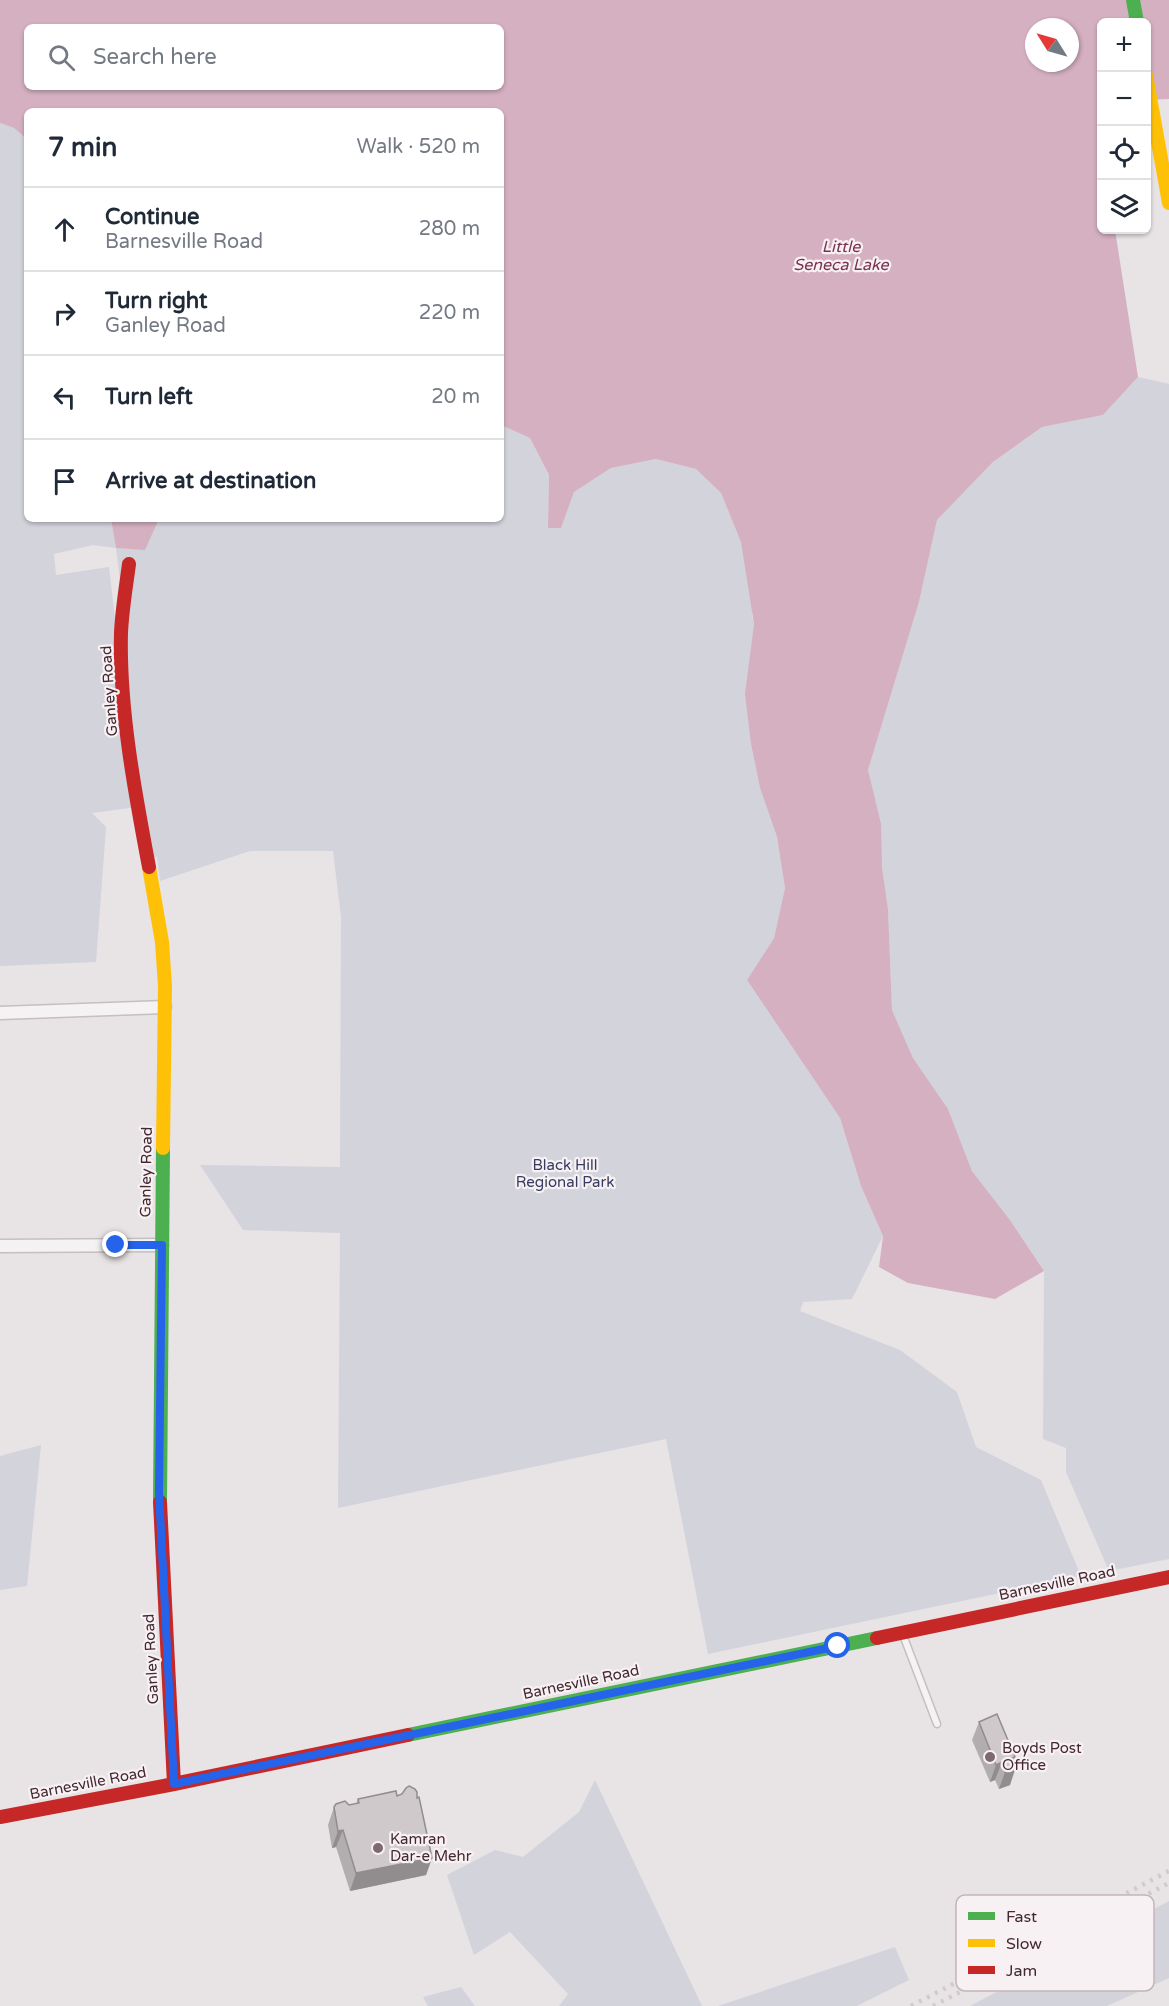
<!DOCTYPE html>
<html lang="en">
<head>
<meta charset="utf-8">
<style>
	:root { --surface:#fff; --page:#f2f2f3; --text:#1f2937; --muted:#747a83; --line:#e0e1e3 }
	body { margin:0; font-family:"Varela Round",sans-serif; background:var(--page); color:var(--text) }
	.controls { position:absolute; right:18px; top:18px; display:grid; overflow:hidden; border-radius:9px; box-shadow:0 2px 4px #0004 }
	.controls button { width:54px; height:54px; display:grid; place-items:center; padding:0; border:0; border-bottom:2px solid var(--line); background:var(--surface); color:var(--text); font:30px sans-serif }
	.compass { position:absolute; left:1025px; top:18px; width:54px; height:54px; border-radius:50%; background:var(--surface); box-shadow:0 2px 4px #0004; rotate:307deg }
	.stop { position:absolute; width:18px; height:18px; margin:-14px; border:4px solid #2563eb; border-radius:50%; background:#fff }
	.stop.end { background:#2563eb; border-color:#fff; box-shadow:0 2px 6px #0008 }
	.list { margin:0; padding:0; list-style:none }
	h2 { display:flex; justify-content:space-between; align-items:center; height:78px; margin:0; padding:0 24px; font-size:26px }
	h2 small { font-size:20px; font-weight:400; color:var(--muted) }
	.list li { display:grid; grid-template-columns:39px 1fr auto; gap:18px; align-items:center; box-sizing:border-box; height:84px; padding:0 24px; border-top:2px solid var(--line) }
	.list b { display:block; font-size:22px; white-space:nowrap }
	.list p { margin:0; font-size:20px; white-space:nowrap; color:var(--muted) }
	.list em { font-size:20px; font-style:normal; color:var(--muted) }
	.icon { flex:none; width:33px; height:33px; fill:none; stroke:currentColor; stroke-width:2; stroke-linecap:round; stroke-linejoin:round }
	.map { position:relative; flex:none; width:1169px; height:2006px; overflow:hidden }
	.search { position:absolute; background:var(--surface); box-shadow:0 2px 4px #0004; left:24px; top:24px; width:480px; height:66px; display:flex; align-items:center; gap:15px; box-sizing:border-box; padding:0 21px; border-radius:9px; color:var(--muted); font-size:22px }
	.panel { position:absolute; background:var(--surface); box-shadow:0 2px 4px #0004; left:24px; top:108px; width:480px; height:414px; border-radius:9px }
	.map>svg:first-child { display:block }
</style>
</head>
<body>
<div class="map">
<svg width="1169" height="2006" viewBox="0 0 1169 2006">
	<rect width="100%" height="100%" fill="#e8e3e5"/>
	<path fill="#d3d3dc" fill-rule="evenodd" d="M0,123L14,128L27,139V519H111L116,548L145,549L159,519H501V425L530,438L549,475L548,528L561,527L574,492L611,468L656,459L696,469L721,493L740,539L755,585L752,615L754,624L746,695L751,744L760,788L777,837L785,888L774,938L747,980L840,1118L861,1186L883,1236L852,1299L803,1302L800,1311L900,1350L957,1392L976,1447L1041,1480L1081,1576L708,1654L666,1439L338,1508L340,1233L243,1230L200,1165L340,1167L341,917L333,851H250L160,881L157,857L143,859L137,807L92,813L106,827L96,962L0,966ZM93,545L116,548L125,622L117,636L109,567L56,575L54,554Z
		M1138,377L1169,384V1559L1109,1571L1066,1472V1448L1043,1439L1044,1271L1010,1220L972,1171L948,1109L913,1058L892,1010L888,909L868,770L919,602L937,520L993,462L1042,427L1103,415Z
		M41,1445L27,1586L0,1590V1456Z
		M595,1780L702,2006H559L568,1994L510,1932L474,1955L447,1875L495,1850L523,1857L579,1812Z
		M1169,1901V1978L1107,2006H970Z
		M895,1947L909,1980L857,2006H718Z
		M461,1987L475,2006H428L423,1997Z"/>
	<path fill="#d4b0c1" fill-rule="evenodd" d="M0,0H1169V99L1147,100L1146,22H1102V230H1115L1138,377L1103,415L1042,427L993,462L937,520L919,602L868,770L881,824L882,867L888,909L892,1010L913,1058L948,1109L972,1171L1010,1220L1044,1271L995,1299L908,1283L879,1267L883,1236L861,1186L840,1118L747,980L774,938L785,888L777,837L760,788L751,744L745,694L754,624L741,542L721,493L696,469L656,459L611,468L574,492L561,528H548L549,475L530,438L501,425V111H27V139L14,128L0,123ZM27,27H501V87H27ZM1034,27H1070V63H1034Z
		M111,519H159L145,550L116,548Z"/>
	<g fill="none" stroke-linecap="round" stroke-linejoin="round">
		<defs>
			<path id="lane" d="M903,1635L937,1724"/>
			<path id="street" d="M0,1013L165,1007
				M0,1246L162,1245"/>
		</defs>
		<use href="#lane" stroke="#c4bfc1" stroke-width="9"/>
		<use href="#street" stroke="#c4bfc1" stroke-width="15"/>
		<use href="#lane" stroke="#f5f2f3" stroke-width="6"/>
		<use href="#street" stroke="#f5f2f3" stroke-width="12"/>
		<path stroke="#4caf50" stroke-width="14" d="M1133,0L1137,22
			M160,1502L163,1148
			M408,1735L877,1638"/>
		<path stroke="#ffc107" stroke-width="14" d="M1146,75L1169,203
			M149,867L162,942L165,986L163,1148"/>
		<path stroke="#c62828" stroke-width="14" d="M129,564C126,587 122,610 121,633C119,708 135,793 149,867
			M160,1502L174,1784
			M877,1638L1169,1577
			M0,1817L174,1784L408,1735"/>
		<path stroke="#d0cbcd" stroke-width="4.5" stroke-dasharray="3 6" stroke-linecap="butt" d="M911,2006L1169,1871
			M933,2006L1169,1883"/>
	</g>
	<path fill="#b2adaf" d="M979,1722L1013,1761L1010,1785L999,1789L995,1780L990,1782L972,1740Z
		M397,1796L417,1798L432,1858L426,1875L350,1891L336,1847L332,1848L328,1825L334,1807L356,1804L358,1799Z"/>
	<path fill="#918d8f" d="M1015,1757L1010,1769L1016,1767L1010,1785L999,1789L1005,1772L1012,1758Z
		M1002,1762L995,1780L990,1782L996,1765Z
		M343,1830L336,1847L332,1848L338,1831Z
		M432,1858L426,1875L350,1891L356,1873Z"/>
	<path fill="#cfc9cc" stroke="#918d8f" stroke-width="1.5" d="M997,1714L1015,1757L1012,1758L1016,1767L1005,1772L1002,1762L996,1765L979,1722Z
		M409,1786L415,1789L417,1792V1798L419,1797L432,1858L356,1873L343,1830L338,1831L334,1807L336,1804L345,1801L349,1805L359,1803L358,1799L396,1791L397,1796L402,1794L406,1788Z"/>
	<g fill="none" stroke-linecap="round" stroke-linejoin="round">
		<path stroke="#2563eb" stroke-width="8" d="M116,1245H162L159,1492L174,1784L838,1646"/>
	</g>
	<g fill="#7d6970" stroke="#f8f1f3" stroke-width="2">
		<circle cx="990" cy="1757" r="6"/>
		<circle cx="378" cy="1848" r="6"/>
	</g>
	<g text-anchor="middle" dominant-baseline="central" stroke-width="4.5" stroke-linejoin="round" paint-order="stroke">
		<g font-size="15" fill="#432831" stroke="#f8f1f3">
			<text transform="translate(109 691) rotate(-94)">Ganley Road</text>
			<text transform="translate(146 1172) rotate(-89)">Ganley Road</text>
			<text transform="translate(1057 1583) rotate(-12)">Barnesville Road</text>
			<text transform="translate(151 1659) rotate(-93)">Ganley Road</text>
			<text transform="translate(581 1682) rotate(-12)">Barnesville Road</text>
			<text transform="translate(88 1783) rotate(-11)">Barnesville Road</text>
		</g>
		<g font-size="15" fill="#353c60" stroke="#f8f1f3">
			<text x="565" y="1165">Black Hill<tspan x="565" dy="17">Regional Park</tspan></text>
		</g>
		<g font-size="15" fill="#432831" stroke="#f8f1f3" text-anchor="start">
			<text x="1002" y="1748">Boyds Post<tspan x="1002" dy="17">Office</tspan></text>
			<text x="390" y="1839">Kamran<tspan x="390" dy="17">Dar-e Mehr</tspan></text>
		</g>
		<g font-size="16" font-style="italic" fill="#7a304f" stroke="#f8f1f3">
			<text x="841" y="247">Little<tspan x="841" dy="18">Seneca Lake</tspan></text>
		</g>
	</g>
	<rect x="956" y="1895" width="198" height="96" rx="9" fill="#f8f1f3" stroke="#c2b5b9" stroke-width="1.5"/>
	<rect x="968" y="1912" width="27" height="8" fill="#4caf50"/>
	<rect x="968" y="1939" width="27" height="8" fill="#ffc107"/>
	<rect x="968" y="1966" width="27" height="8" fill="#c62828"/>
	<g font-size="16" fill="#432831">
		<text x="1006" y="1922">Fast</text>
		<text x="1006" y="1949">Slow</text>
		<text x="1006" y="1976">Jam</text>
	</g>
</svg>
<div class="controls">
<button>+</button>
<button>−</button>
<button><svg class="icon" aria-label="locate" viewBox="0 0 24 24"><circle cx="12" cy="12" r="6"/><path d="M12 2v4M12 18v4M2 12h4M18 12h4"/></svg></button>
<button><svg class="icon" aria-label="layers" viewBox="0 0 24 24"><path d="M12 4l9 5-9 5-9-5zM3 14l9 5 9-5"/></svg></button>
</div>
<svg class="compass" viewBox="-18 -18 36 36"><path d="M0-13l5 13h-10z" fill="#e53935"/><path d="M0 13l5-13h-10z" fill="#747a83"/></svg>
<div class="stop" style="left:838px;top:1646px"></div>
<div class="stop end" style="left:116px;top:1245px"></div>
<div class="search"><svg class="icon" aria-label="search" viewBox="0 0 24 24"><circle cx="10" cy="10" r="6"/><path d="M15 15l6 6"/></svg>Search here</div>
<section class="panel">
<h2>7 min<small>Walk · 520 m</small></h2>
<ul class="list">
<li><svg class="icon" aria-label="ahead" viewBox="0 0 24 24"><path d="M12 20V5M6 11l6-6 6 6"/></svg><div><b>Continue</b><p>Barnesville Road</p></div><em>280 m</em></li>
<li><svg class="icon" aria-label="right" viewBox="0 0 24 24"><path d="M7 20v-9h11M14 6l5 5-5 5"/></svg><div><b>Turn right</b><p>Ganley Road</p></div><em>220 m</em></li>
<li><svg class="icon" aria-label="left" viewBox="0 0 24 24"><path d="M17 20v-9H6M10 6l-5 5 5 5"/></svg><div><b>Turn left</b></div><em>20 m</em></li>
<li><svg class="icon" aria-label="arrive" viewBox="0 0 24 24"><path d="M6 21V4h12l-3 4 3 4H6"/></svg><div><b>Arrive at destination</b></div></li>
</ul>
</section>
</div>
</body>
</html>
